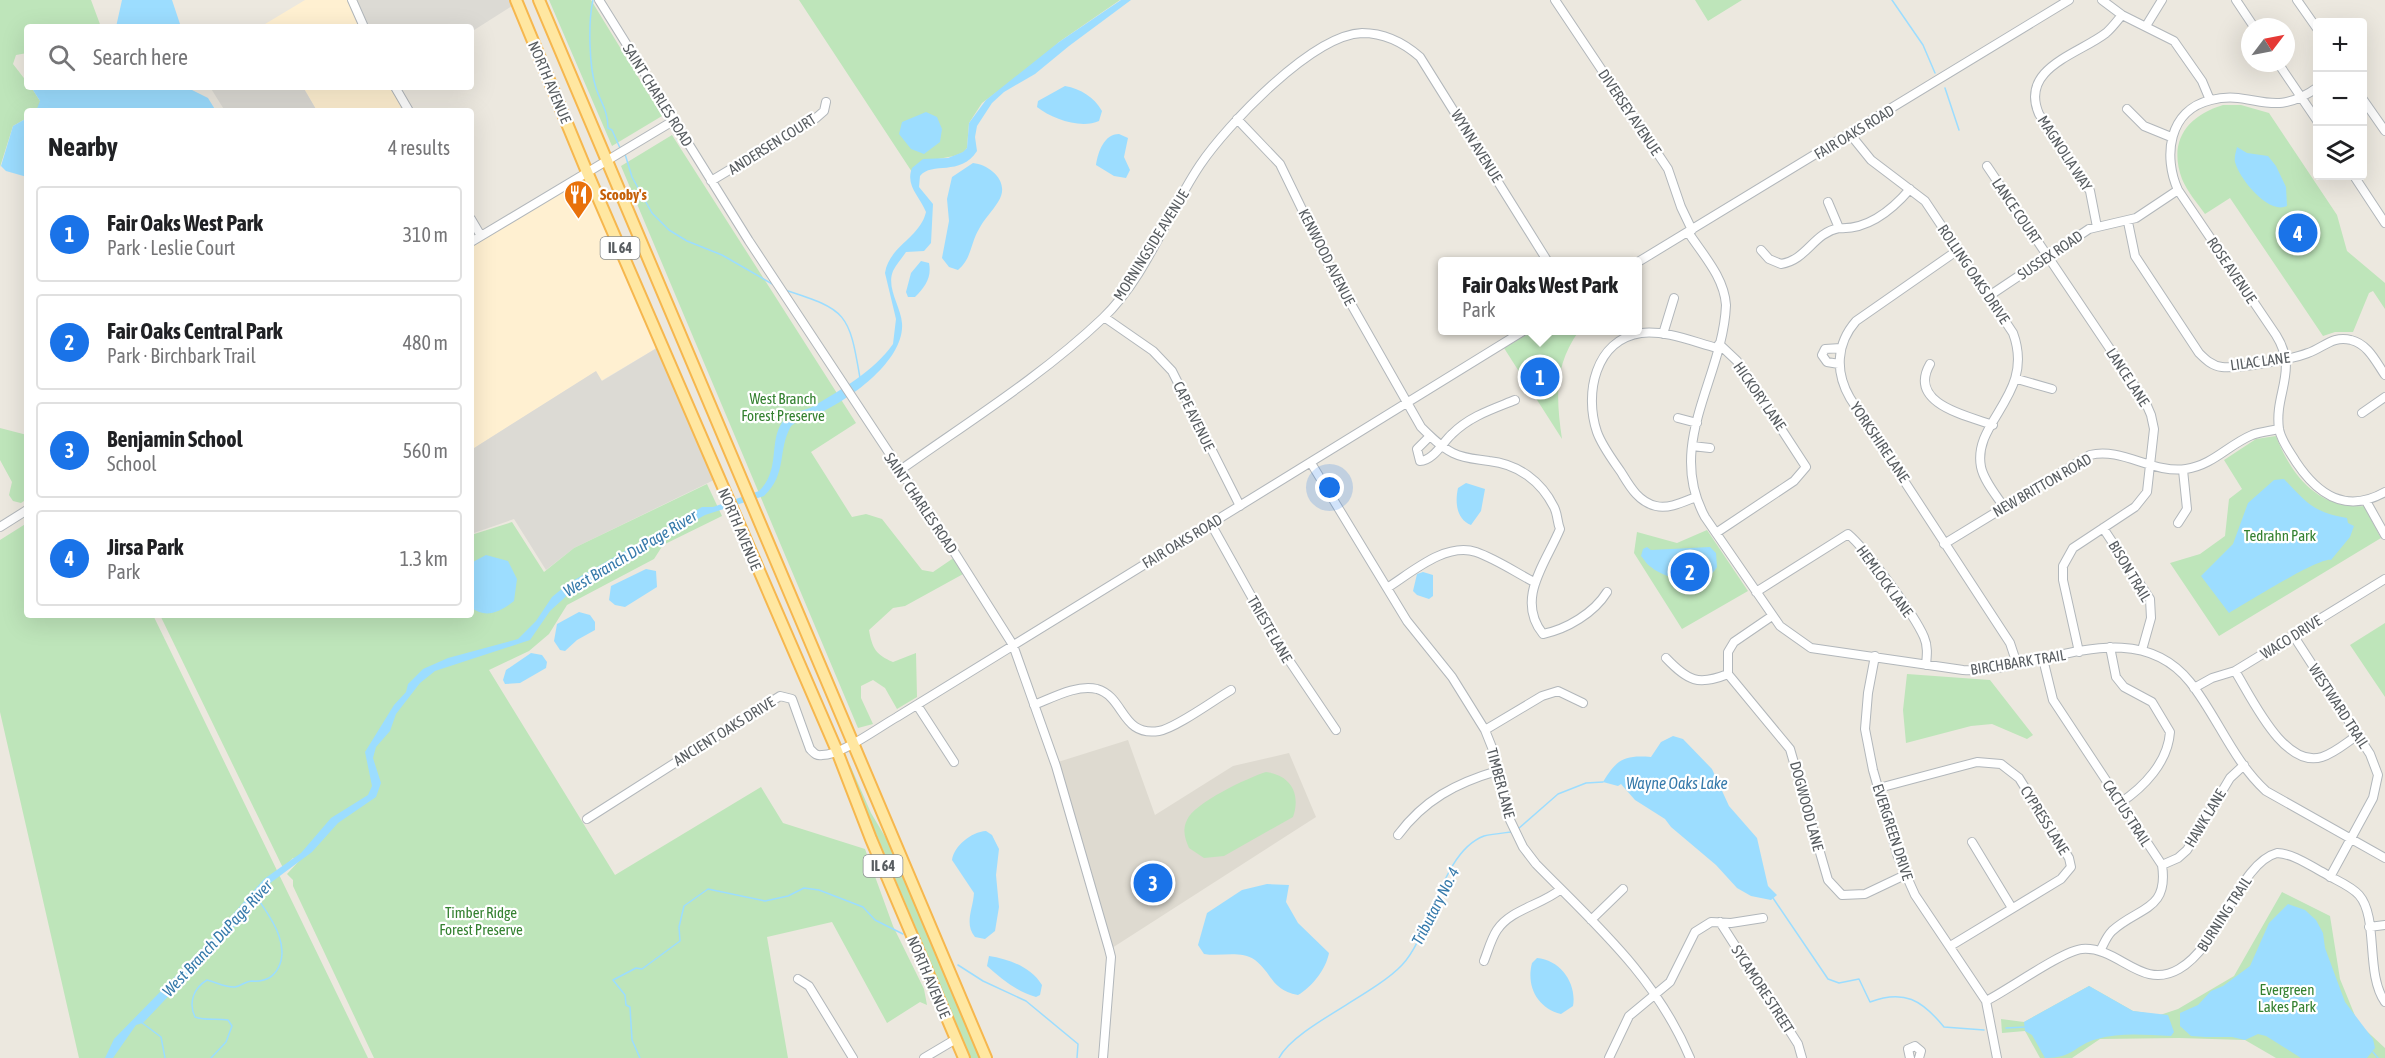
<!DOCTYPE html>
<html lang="en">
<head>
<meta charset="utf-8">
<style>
	:root { --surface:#fff; --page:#f6f6f6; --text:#202124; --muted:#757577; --line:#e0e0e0; --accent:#1a73e8 }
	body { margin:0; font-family:"Asap Condensed",sans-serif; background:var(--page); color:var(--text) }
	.controls { position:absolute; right:18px; top:18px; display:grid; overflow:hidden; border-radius:6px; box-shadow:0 6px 24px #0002 }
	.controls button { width:54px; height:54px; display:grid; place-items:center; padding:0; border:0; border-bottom:2px solid var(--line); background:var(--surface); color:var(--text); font:30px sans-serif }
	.compass { position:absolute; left:2241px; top:18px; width:54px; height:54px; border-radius:50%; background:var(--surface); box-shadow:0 6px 24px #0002; rotate:58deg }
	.you { position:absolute; left:1330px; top:488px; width:21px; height:21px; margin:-15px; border:4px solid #fff; border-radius:50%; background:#1a73e8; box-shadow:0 0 0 9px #1a73e833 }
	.badge { display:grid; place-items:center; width:39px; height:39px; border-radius:50%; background:var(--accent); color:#fff; font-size:20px; font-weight:700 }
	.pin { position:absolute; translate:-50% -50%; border:3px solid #fff; box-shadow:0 2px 6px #0006 }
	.popup { position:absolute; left:1438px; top:257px; width:204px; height:78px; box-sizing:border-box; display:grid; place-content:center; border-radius:6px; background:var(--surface); filter:drop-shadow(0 2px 4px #0005); font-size:20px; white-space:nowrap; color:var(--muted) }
	.popup b { font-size:22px; color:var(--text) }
	.popup::after { content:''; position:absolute; left:50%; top:100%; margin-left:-12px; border:12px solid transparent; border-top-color:var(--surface) }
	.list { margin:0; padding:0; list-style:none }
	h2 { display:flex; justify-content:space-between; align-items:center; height:78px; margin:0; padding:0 24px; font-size:26px }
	h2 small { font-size:20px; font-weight:400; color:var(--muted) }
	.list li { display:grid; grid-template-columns:39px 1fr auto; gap:18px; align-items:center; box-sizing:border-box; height:96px; margin:0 12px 12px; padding:0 12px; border:2px solid var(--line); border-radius:6px }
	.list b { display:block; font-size:22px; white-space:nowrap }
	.list p { margin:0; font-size:20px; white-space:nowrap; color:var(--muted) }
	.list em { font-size:20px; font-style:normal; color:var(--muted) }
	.icon { flex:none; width:33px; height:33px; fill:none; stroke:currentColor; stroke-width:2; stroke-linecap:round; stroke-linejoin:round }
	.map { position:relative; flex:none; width:2385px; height:1058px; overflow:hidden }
	.search { position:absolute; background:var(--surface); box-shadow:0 6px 24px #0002; left:24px; top:24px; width:450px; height:66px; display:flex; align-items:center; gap:15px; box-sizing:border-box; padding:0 21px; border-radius:6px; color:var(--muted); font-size:22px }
	.panel { position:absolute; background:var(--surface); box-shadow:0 6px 24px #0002; left:24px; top:108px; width:450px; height:510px; border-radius:6px }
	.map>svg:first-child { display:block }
</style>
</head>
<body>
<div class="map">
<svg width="2385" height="1058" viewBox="0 0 2385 1058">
	<rect width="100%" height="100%" fill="#ece8df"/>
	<path fill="#fff0d1" d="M305,0H350L361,27H266L265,24Z
		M303,87H392L403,106L395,111H317Z
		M586,175L660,346L601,381L595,372L471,450V244Z"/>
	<path fill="#dcdad4" d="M357,0H514L515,4L471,32V27H368Z
		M210,87H303L317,111H225Z
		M660,346L716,479L574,548L546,570L514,519L471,534V450L596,371L602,381Z"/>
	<path fill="#dedad0" d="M1128,740L1155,815L1233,766L1289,753L1316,817L1112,948L1058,762Z"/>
	<path fill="#bee5ba" d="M0,0H91L101,27H27V53L16,55L13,64L27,82V87H31L40,101L39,109L27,111V118L13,126L0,167Z
		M549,0H591L662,116L612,146Z
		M799,0H1120L1059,42L1037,62L982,103L969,123L967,148L964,152L954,156L922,162L912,172Z
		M1695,0H1742L1708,21Z
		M2223,105H2241L2269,113L2337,215L2347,251L2385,283V309L2373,291L2369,293L2353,332H2335L2323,336L2230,198L2205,214C2197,203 2187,191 2182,179C2168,141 2187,116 2223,105Z
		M672,135L856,423L811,452L852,517L866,514L882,519L922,570L933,572L955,557L965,573L905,606L893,608L869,630C872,648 876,655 893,662L916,653L917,697L897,709L885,688L873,680L861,686V698L873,724L858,728L621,166Z
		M1533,331H1579C1554,365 1556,398 1562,439L1504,348Z
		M0,428L27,435V499L21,503L13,501L9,495L12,482L0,460Z
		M2276,436C2291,475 2318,509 2364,506L2381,538L2219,636L2170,563L2200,554L2225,536L2229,499L2242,489L2224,460L2256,439Z
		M707,484L722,516L663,545L654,559L567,605L549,634L529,651L489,670L615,875L761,787L783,823L865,849L893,926L924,989L927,1005L920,1002L887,1023L832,922L767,937L788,1058H374L293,886V880L287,874L299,861L293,858L283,868L160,615H471V535L512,522L544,572L574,548Z
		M27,523V615H153L368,1058H79L0,712V540Z
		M1707,530L1748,591L1682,629L1634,553L1637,532L1677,543Z
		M2385,623V697L2350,645Z
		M1907,674L1990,680L2033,735L2027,739L1992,724L1971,726L1906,743L1903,710Z
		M850,765L871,813L896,855L981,1058H971L849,770Z
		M1266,772C1291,775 1301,794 1293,817L1224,856L1204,858L1189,848C1185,839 1182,830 1187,820C1194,803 1247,778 1266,772Z
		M2282,892L2330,916L2340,979L2358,1023L2385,1048V1058H2276L2245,1040L2179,1038L2100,1039L2072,1058H2040L2025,1031L2002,1033L2001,1019L2024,1022L2089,986L2133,1011L2160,1015L2178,1009L2234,976Z"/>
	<path fill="#9cddff" d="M122,0H172L181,27H116Z
		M1121,0H1131L1069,46L1035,74L1004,92L992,103L977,126L975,137L977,151C960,177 932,161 920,176L919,187L933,204L931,243L924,251L906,252C902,258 896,265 893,271C886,288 901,307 902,323C905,359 854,396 824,411C813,417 801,418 791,426C777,451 788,473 764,496L705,515L572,591L550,611L530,640L435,671L420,683L396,714L390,731L376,747L373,758L381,783L376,797L338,823L312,852L269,884L235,926L143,1023L136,1025L113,1058H105L114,1039L205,946L264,879L301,853L331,818L368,795L372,786L365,752L394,705L406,692L408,684L423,669L448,658L518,639L536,621L552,597L569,583L702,507H713L759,491C782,469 767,438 785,419C793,411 805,411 814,406C842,389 874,371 893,344L896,319L885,273C889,246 920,238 926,212C920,196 905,186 912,168L923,159L948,158L963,152L967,148L969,123L986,100L1059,42Z
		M1065,86C1081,89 1094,97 1102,111L1099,121C1081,129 1052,119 1037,107L1038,101Z
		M31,87H186L208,98L216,111H36L40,101Z
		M926,112L937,117L942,129L940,142L924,154L911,149L899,134L902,122Z
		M27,118V177L6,171L1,166L13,126Z
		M1119,134L1128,138L1124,157L1130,170L1126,178L1114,176L1096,165C1098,152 1104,134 1119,134Z
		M2237,147L2247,153L2268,156L2276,166L2286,187L2287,206C2268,215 2239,178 2235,162C2234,157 2236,152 2237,147Z
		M973,163C991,165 1011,183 998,202C992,212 984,219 979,229C970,244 972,258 958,270L949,267L942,258L949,221L947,199L952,177Z
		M921,261L929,263C932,277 925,287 915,297H908L906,292L911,273Z
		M2284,479C2306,502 2312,512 2347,518L2348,523L2354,526L2350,537L2331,560C2319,557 2245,604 2229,613L2201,576L2233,544L2248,503L2274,480Z
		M1466,483L1485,489L1481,511L1471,525C1456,519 1455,502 1458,488Z
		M1647,547L1651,550L1710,547L1716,553L1717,567C1706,588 1666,580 1651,567C1647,565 1644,559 1641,556L1643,549Z
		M486,555L508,561L517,579L514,601C501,611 486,620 471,607V563Z
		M646,569L656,571L657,587L625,607L615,605L609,600L611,586Z
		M1423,572L1433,575V596L1429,599L1417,595L1413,591L1417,574Z
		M579,612L590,615L595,622V630L577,640L565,651L560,650L554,641L557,624Z
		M531,653L542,655L547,662L546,668L520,683L505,684L503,680L506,670Z
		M1673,736L1683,739L1712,769L1729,806L1757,838L1768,886L1777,895L1771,900L1751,896L1737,888L1716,865L1671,827L1665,819L1635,800L1621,784L1618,786L1603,782C1617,759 1624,755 1651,757L1661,742Z
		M986,831L992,835L999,849L996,875L999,907L995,931L985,939L975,937C964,924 973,909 974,893L952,860C954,846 971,832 986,831Z
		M1267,884L1289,885L1286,902L1298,923L1329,953C1326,969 1312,987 1298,995C1271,990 1273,974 1255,960C1240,950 1221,957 1204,954L1198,945L1207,913L1242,890Z
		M2288,904L2305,910L2316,920L2323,933L2325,948L2345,1002L2373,1039L2375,1048L2367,1058H2301L2266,1036L2258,1034L2245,1040L2232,1037H2205L2191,1036L2180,1026V1013L2198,1005L2211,991L2223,986L2250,966L2269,923Z
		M989,956C1009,959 1031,967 1042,985L1040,995L1036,997C1017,992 1002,979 987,966Z
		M1537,958C1561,960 1577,984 1573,1006L1561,1014C1537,1008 1526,986 1532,963Z
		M2089,986L2133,1011L2168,1015L2174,1032L2171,1036C2145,1035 2122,1032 2097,1039C2073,1046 2074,1058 2045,1058L2032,1035L2025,1031L2024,1022Z"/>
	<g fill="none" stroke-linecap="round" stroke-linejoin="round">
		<path stroke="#9cddff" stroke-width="1.5" d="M593,0C588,22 589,67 596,88C601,103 608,111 608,128L612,130L620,148
			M1892,0L1923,45L1935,73
			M1945,88L1959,130
			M625,154L632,177L652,213L669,230L687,241L722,255L774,285
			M785,290C847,310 849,313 860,378
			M1518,829L1558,794L1586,783L1603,782
			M1773,898L1828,979L1839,983L1859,979L1870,1002C1904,989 1922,1000 1944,1027L1984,1030
			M958,965L983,981L1026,1001L1078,1044L1077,1058
			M141,1022L161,1037L165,1058
			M2006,1028L2025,1027
			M2373,1052L2378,1058
			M211,1058L226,1042L232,1026L228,1020C216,1018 206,1021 195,1017C188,1002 194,988 207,980C215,982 227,988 235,987C241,986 246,981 252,981C278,983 287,959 279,936C275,923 266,911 258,899
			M640,1058L632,1040L630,1007L626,1005L625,995L613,980L636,968L642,969L680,941L679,927L684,906L708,889L765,901L788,896L804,888L819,890L863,907L875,920L903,934
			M1279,1058C1295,1027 1374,995 1402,965C1432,933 1441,852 1484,836C1492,834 1503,833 1511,832"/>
		<defs>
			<path id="minor" d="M352,0L364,27
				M599,0L749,241L946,539L1013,645L1056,766L1109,949L1111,957L1103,1058
				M1555,0L1668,169L1681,207L1692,230
				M2102,0L2122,15L2174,41L2202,81L2210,100
				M2236,0L2254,27
				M2297,0L2318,30
				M2146,26L2162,0
				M2278,63L2318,122
				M395,87L409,111
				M2318,87C2271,121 2254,89 2211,100C2168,110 2163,157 2178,190L2276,335C2299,371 2274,393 2279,429C2281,441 2290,452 2296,462C2318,495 2346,514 2385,492
				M2362,98L2385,131
				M2127,109L2144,126L2171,137
				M1237,119L1280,164L1330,267L1421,427C1431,437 1441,447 1453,453C1465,459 1477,459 1489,461C1518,464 1541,481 1554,507C1558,515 1557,522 1560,529C1546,563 1515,599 1543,634C1567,629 1594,613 1607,592
				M1850,134L1871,160L1925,201L2013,333C2036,395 1972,421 1981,467C1984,481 1996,495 2004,507
				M1987,166L2145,401L2151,415L2154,429L2147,492L2135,507L2073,548L2063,566V580L2079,652
				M2354,176L2385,223
				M711,181L816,118L824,111L826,102
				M471,219L481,236
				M2128,222L2135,256L2199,353C2205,359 2212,366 2222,367C2237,369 2293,359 2308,353C2323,348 2333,335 2351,340C2368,344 2376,362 2385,375
				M2097,227L2090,191L2039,114C2019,68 2079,54 2106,33C2112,28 2117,21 2122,15
				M1839,228C1868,230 1892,210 1910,189
				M1688,232C1703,255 1724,277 1726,305C1723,378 1665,444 1705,517L1780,626L1811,648L1963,670C2037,674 2132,610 2190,682C2217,716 2233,761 2266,791L2385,858
				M471,242L673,121
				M1761,250L1769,259L1781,264C1807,260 1813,233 1839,228L1828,202
				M1958,250L1856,321C1836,344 1835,372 1850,398L2010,643L2017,664
				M1638,262L2069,0
				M1989,296L2089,229L2136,218L2178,190
				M1104,317L1153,351L1172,371L1240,506
				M1663,334L1674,298
				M1839,364L1827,362L1822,355L1825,349L1841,348
				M1930,364C1907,404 1968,416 1993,425
				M2017,379L2052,389
				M2362,413L2385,397
				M1678,418L1697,423
				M1430,436L1417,449L1420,461C1433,461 1443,442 1452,434C1470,416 1493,409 1515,400
				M1692,446L1710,448
				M1311,463L1407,621L1452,677L1485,730L1493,750L1510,820L1523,847L1536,864C1596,925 1656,977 1690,1058
				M899,471C968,422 1042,376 1103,318C1146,277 1167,214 1200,165C1227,125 1312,35 1362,33C1384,33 1404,43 1420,57L1548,262
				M1696,497C1683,502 1669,509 1656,506C1638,502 1629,485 1621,472C1612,459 1602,446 1597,432C1584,394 1595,340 1641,333C1666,330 1694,342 1717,348
				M2366,501L2385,535
				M2178,523L2187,509L2183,470
				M1211,524L1278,644L1336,730
				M0,527L27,510
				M2103,528L2150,599L2151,618L2142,650
				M1716,533L1794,481L1806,467L1737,361L1719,344
				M1944,544L2090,455C2122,447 2153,474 2186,469C2213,465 2228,445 2252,435C2260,432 2270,431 2279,429
				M1387,588C1411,573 1445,542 1476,552C1496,559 1515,572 1534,582
				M1756,592L1848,534C1866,549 1914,614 1924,637C1928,646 1927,655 1926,665
				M1772,616L1734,642L1728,652V674L1790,749L1828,880L1842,895L1865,894L1905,875
				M2293,635L2370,754L2378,775L2373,798L2330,877
				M2110,647L2116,677L2124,687L2152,702L2170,732C2168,762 2144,787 2120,803
				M1875,656L1868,693L1865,729L1873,770L1898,857L1915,895L1986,1001L1997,1058
				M1666,658C1688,681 1698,686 1728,674
				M2043,659L2053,700L2162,865C2169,911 2138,907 2112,931C2106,937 2104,944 2100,951
				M2235,671C2252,698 2284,769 2322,757C2335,753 2347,742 2358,735
				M2194,688L2212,678L2235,671L2385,579
				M917,705L954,762
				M1034,705C1052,698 1077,684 1097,689C1125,697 1121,737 1159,731C1176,728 1214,700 1231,690
				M1485,730L1542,696L1558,691L1583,703
				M1879,788L1977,762L2001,764L2019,778L2069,858L2071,867L2061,879L1952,945
				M587,819L780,696L792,699L810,749C814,753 816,756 822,755C842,755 879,727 897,717L1525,330
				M1398,835C1424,800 1456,783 1497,771
				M1972,842L2012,908
				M2162,865L2178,858L2187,850L2230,778L2244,765
				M1591,920L1623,889
				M1720,922L1798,1044L1802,1058
				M2369,927L2385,925
				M1484,961C1488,951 1491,939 1497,930C1511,909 1542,905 1561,889
				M798,979L809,986L853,1058
				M1986,1001C2008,990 2062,951 2082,949C2119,946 2141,991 2179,969C2221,945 2239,863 2277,853C2294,854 2309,865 2324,873C2335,880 2350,885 2359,895C2379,918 2365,974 2385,1002
				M924,1058L956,1039
				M1609,1058L1629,1016L1670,982L1695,932L1711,922L1731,923L1763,918
				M1910,1058L1908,1049L1915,1046L1921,1051L1919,1058"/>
			<path id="major" d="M516,0L587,172L837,751L871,839L964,1058
				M539,0L986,1058"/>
		</defs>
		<use href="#minor" stroke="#b2b7bb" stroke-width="10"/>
		<use href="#major" stroke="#f6b74e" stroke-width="14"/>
		<use href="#minor" stroke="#fff" stroke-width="8"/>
		<use href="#major" stroke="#ffe7a1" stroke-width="10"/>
	</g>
	<defs>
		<symbol id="restaurant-pin" viewBox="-11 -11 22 30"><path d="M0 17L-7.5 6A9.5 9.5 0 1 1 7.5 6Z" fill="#e8710a" stroke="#fff"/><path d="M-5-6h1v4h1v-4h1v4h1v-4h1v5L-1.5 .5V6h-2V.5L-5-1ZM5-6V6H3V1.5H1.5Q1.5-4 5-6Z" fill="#fff"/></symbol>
	</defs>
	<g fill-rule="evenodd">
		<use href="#restaurant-pin" x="562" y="178" width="33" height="45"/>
	</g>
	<g text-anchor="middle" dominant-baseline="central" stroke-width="4.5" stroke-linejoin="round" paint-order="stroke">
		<g fill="#fff" stroke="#8a8e90" stroke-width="1.5">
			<rect x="600.5" y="237" width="39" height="22" rx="4.5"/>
			<rect x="863.5" y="855" width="39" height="22" rx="4.5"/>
		</g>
		<g font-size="14" font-weight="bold" fill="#585d61">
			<text x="620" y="248">IL 64</text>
			<text x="883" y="866">IL 64</text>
		</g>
		<g font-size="15" fill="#585d61" stroke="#fff">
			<text transform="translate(550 82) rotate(67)">NORTH AVENUE</text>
			<text transform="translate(658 95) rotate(58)">SAINT CHARLES ROAD</text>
			<text transform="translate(1630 112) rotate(56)">DIVERSEY AVENUE</text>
			<text transform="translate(1854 132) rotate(-31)">FAIR OAKS ROAD</text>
			<text transform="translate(772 144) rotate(-32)">ANDERSEN COURT</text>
			<text transform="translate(1477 146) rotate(58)">WYNN AVENUE</text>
			<text transform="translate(2065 153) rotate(57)">MAGNOLIA WAY</text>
			<text transform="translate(2017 211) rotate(56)">LANCE COURT</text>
			<text transform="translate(1151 245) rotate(-58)">MORNINGSIDE AVENUE</text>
			<text transform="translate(2050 255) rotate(-34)">SUSSEX ROAD</text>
			<text transform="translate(1327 257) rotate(63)">KENWOOD AVENUE</text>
			<text transform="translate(2232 270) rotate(56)">ROSE AVENUE</text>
			<text transform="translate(1974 274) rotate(56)">ROLLING OAKS DRIVE</text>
			<text transform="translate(2260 361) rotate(-8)">LILAC LANE</text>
			<text transform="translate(2128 377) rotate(57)">LANCE LANE</text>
			<text transform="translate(1760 396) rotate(55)">HICKORY LANE</text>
			<text transform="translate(1194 416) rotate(64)">CAPE AVENUE</text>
			<text transform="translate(1880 442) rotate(56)">YORKSHIRE LANE</text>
			<text transform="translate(2042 485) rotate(-30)">NEW BRITTON ROAD</text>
			<text transform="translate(921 503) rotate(56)">SAINT CHARLES ROAD</text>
			<text transform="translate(740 529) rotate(67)">NORTH AVENUE</text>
			<text transform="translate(1182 541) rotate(-31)">FAIR OAKS ROAD</text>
			<text transform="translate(2130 571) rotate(59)">BISON TRAIL</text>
			<text transform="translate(1885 581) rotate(54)">HEMLOCK LANE</text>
			<text transform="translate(1270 629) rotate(60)">TRIESTE LANE</text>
			<text transform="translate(2291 637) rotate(-32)">WACO DRIVE</text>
			<text transform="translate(2018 662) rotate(-9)">BIRCHBARK TRAIL</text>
			<text transform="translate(2339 706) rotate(57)">WESTWARD TRAIL</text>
			<text transform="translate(724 731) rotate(-32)">ANCIENT OAKS DRIVE</text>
			<text transform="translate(1501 783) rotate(75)">TIMBER LANE</text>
			<text transform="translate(1807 806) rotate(75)">DOGWOOD LANE</text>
			<text transform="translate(2127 813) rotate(57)">CACTUS TRAIL</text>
			<text transform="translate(2205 818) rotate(-59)">HAWK LANE</text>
			<text transform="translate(2045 820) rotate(58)">CYPRESS LANE</text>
			<text transform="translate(1893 832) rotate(72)">EVERGREEN DRIVE</text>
			<text transform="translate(2224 914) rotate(-57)">BURNING TRAIL</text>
			<text transform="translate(929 977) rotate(67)">NORTH AVENUE</text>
			<text transform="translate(1763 989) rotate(57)">SYCAMORE STREET</text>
		</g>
		<g font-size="15" font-weight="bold" fill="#c56008" stroke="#fff" text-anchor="start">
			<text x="600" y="194">Scooby's</text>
		</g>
		<g font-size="15" fill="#348130" stroke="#fff">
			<text x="783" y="398">West Branch<tspan x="783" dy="17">Forest Preserve</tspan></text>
			<text x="2280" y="535">Tedrahn Park</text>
			<text x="481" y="912">Timber Ridge<tspan x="481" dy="17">Forest Preserve</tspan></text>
			<text x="2287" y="989">Evergreen<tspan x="2287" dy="17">Lakes Park</tspan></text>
		</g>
		<g font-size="16" font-style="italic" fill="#367aab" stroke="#fff">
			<text transform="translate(630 553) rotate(-31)">West Branch DuPage River</text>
			<text x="1677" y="783">Wayne Oaks Lake</text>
			<text transform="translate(1435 906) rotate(-63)">Tributary No. 4</text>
			<text transform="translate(217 938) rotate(-47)">West Branch DuPage River</text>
		</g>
	</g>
</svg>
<div class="controls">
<button>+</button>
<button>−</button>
<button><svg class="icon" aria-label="layers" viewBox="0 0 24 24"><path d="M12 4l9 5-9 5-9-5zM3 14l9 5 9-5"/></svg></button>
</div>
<svg class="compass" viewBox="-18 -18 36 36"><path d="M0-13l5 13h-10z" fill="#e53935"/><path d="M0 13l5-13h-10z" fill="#757577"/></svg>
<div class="you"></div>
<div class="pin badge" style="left:1540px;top:377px">1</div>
<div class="popup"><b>Fair Oaks West Park</b>Park</div>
<div class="pin badge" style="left:1690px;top:572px">2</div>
<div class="pin badge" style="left:1153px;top:883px">3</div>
<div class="pin badge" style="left:2298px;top:233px">4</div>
<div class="search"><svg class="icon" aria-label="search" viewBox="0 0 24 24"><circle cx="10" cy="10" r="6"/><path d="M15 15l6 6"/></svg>Search here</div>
<section class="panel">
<h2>Nearby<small>4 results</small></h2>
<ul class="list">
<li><span class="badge">1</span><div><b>Fair Oaks West Park</b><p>Park · Leslie Court</p></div><em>310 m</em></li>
<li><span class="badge">2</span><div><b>Fair Oaks Central Park</b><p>Park · Birchbark Trail</p></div><em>480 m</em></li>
<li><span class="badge">3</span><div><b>Benjamin School</b><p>School</p></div><em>560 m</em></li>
<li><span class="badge">4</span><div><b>Jirsa Park</b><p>Park</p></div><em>1.3 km</em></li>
</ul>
</section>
</div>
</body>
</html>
